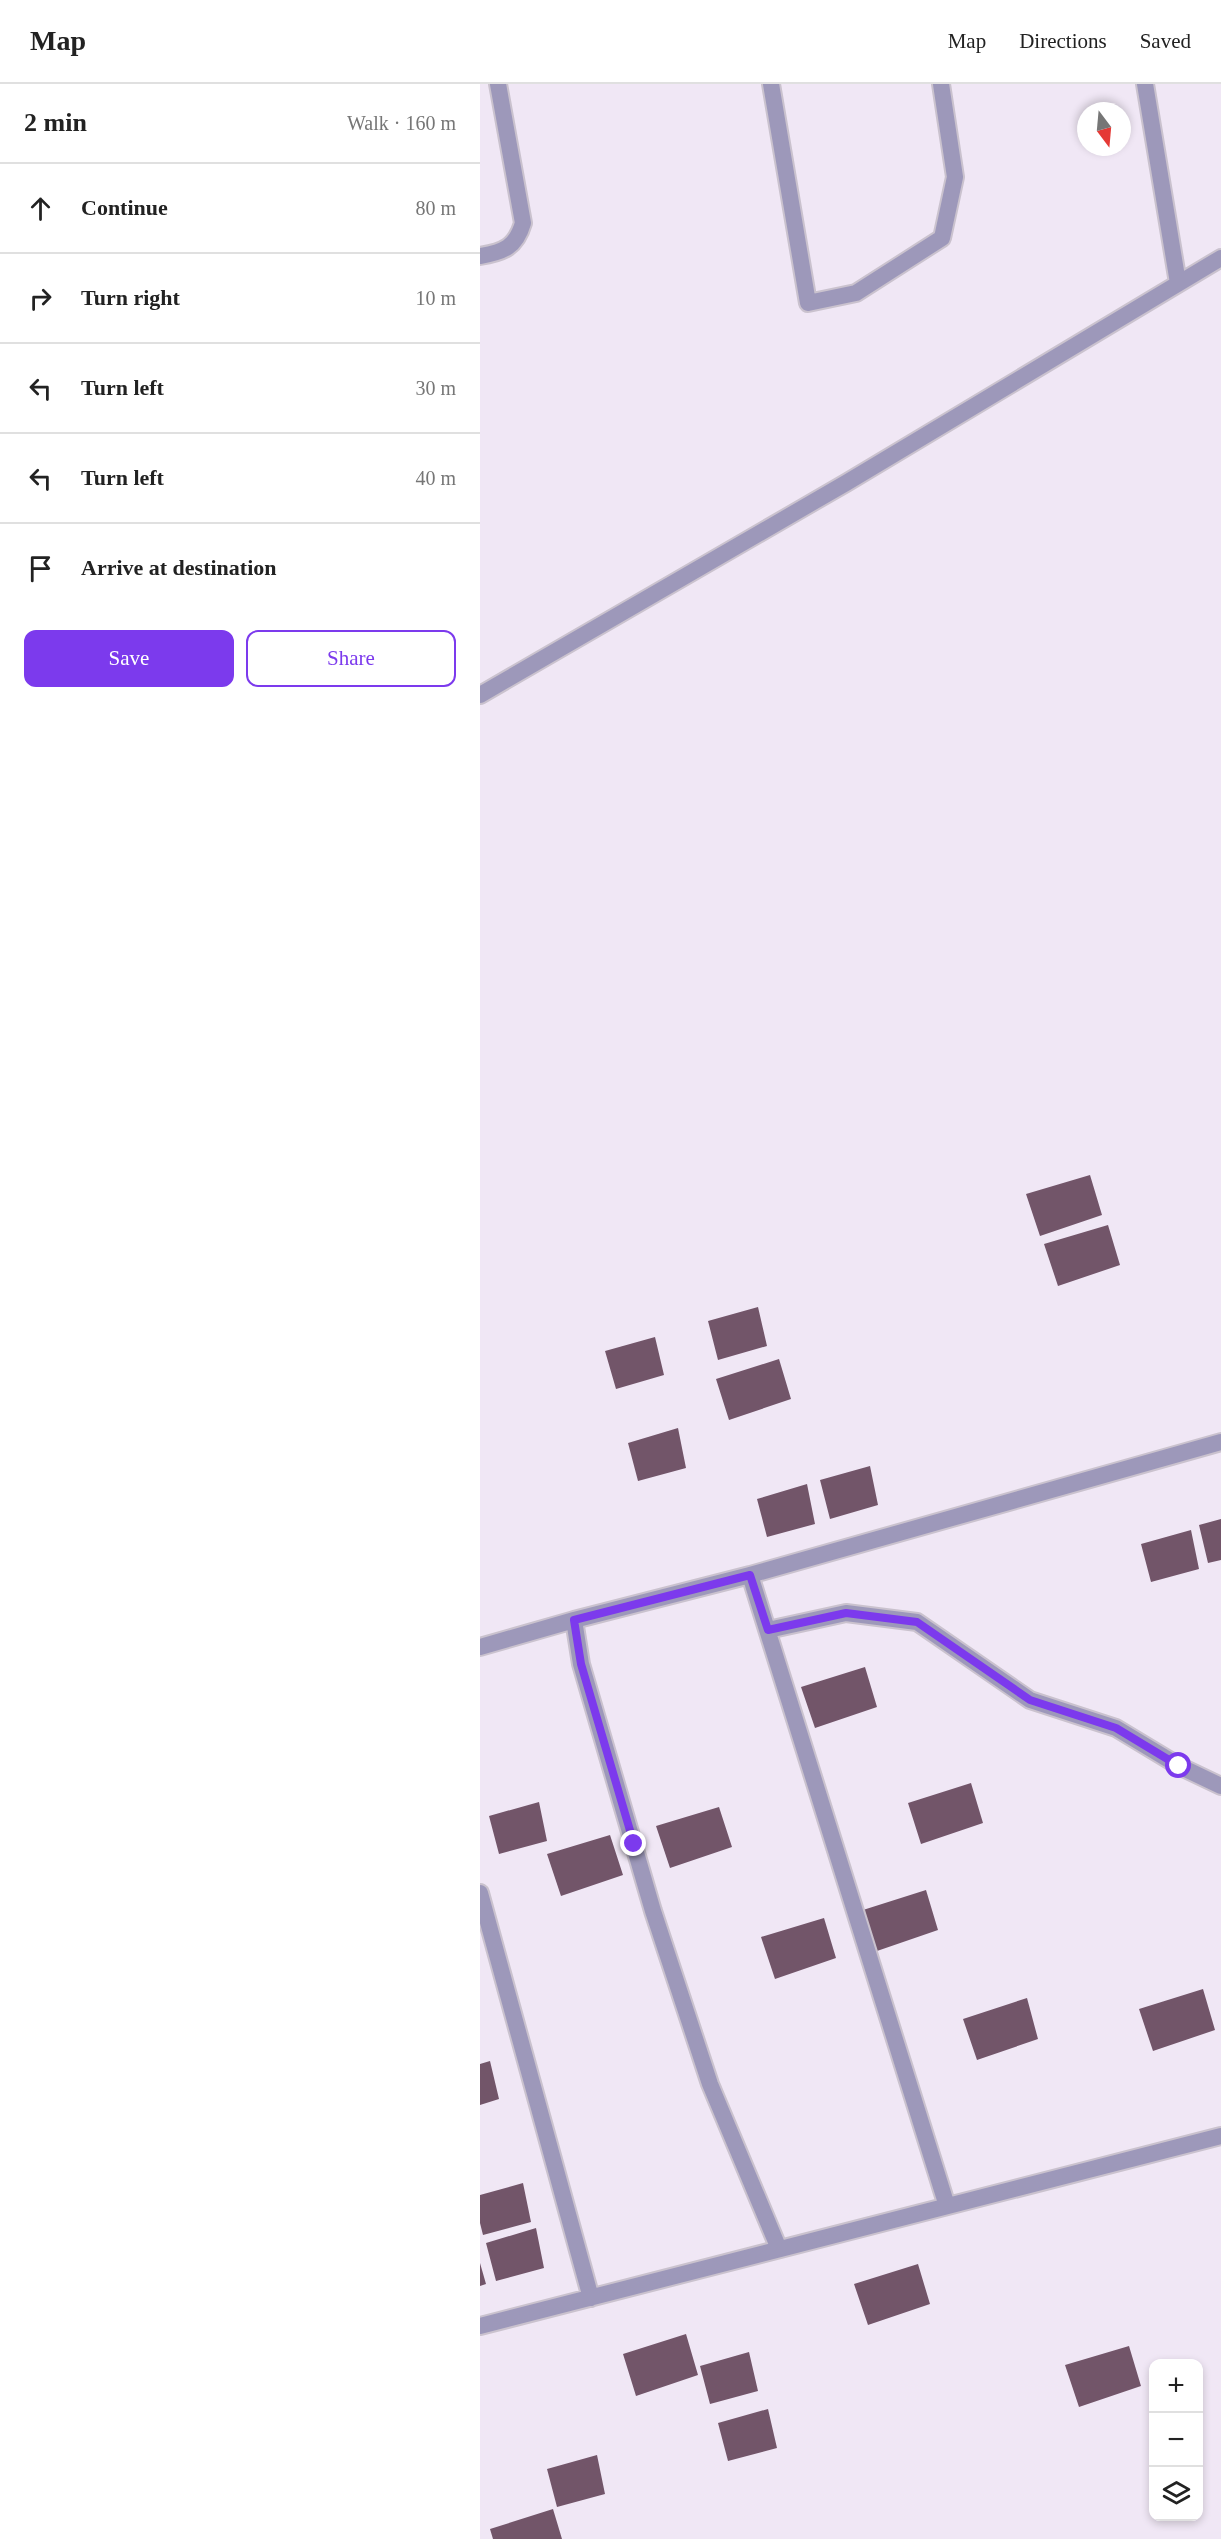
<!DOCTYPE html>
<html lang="en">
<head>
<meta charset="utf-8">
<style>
	:root { --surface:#fff; --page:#f2f2f2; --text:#222; --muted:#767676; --line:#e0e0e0; --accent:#7c3aed }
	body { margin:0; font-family:Georgia,serif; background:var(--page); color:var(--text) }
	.controls { position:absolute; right:18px; bottom:18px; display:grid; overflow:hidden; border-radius:12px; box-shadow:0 3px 9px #0003 }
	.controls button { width:54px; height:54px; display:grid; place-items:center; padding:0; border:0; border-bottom:2px solid var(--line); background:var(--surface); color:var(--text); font:30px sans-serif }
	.compass { position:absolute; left:597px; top:18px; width:54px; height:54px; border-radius:50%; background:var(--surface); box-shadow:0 3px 9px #0003; rotate:164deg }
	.stop { position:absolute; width:18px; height:18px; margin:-14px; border:4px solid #7c3aed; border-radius:50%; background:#fff }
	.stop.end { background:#7c3aed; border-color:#fff; box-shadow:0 2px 6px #0008 }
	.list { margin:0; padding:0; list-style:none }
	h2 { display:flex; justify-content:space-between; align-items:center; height:78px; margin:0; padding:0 24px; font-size:26px }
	h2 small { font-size:20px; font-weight:400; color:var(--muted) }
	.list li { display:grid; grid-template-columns:39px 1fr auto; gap:18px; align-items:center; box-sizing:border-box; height:90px; padding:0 24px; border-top:2px solid var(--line) }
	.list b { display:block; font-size:22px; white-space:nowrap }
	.list em { font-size:20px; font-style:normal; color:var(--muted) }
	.actions { display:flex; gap:12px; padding:18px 24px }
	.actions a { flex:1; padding:14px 0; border:2px solid var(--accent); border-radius:12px; text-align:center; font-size:21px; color:var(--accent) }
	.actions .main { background:var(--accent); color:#fff }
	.icon { flex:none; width:33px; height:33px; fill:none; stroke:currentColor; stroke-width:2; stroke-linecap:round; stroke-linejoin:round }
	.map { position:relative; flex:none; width:741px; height:2455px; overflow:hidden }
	header { display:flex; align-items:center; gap:36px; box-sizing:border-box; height:84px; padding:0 30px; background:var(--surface); border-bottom:2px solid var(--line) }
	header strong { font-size:28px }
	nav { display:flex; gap:33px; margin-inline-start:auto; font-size:21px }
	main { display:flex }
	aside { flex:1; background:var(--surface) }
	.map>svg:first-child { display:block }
</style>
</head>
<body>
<header>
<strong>Map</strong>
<nav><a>Map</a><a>Directions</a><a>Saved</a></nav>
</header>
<main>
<aside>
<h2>2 min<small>Walk · 160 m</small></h2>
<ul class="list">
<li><svg class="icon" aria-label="ahead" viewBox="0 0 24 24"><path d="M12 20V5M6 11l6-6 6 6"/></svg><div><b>Continue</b></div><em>80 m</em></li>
<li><svg class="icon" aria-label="right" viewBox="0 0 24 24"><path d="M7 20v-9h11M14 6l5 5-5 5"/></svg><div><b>Turn right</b></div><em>10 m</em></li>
<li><svg class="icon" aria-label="left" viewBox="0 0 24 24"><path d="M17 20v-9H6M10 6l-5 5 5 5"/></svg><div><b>Turn left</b></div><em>30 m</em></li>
<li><svg class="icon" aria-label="left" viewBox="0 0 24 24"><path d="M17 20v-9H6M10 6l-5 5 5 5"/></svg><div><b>Turn left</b></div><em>40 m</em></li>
<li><svg class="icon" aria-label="arrive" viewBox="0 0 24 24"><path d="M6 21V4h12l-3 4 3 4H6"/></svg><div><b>Arrive at destination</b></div></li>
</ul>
<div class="actions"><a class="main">Save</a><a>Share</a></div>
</aside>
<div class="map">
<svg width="741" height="2455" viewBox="0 0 741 2455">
	<rect width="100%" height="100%" fill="#f0e7f5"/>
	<path fill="#725569" d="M610,1091L622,1131L560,1152L546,1110Z
		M628,1141L640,1181L578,1202L564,1160Z
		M278,1223L287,1262L238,1276L228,1237Z
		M175,1253L184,1291L136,1305L125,1267Z
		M299,1275L311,1315L249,1336L236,1295Z
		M198,1344L206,1384L158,1397L148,1359Z
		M390,1382L398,1421L350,1435L340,1396Z
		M327,1400L335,1440L287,1453L277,1415Z
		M741,1435V1476L728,1479L719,1441Z
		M711,1446L719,1485L671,1498L661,1460Z
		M385,1583L397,1623L335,1644L321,1603Z
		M491,1699L503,1739L441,1760L428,1719Z
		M59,1718L67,1757L19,1770L9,1732Z
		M239,1723L252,1763L190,1784L176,1742Z
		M130,1751L143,1791L81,1812L67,1770Z
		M446,1806L458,1846L397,1867L383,1826Z
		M344,1834L356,1874L295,1895L281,1853Z
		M723,1905L735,1946L673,1967L659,1925Z
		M547,1914L558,1955L497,1976L483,1935Z
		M10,1977L19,2015L0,2021V1980Z
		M43,2099L51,2138L3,2151L0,2139V2111Z
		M56,2144L64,2184L16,2197L6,2159Z
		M0,2179L6,2200L0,2202Z
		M438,2180L450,2220L388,2241L374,2200Z
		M206,2250L218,2291L156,2312L143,2270Z
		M649,2262L661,2302L599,2323L585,2281Z
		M269,2268L278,2307L230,2320L220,2282Z
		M288,2325L297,2364L248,2377L238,2339Z
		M117,2371L125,2410L77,2423L67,2385Z
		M73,2425L82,2455H13L10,2445Z"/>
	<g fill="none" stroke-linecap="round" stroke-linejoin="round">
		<defs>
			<path id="minor" d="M291,0L328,219L376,209L462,154L475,93L461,0
				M665,0L698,199
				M0,172C24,168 36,163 43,139L18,0
				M0,611L366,399L741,174
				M270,1491L467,2122
				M94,1536L101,1580L173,1827L230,2000L299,2165
				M288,1546L366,1529L437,1538L550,1616L636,1644L699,1682L741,1702
				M0,1563L94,1536L270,1491L741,1358
				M0,1809L111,2214
				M0,2242L741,2052"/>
		</defs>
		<use href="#minor" stroke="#cac2ce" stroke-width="20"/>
		<use href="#minor" stroke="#9d98ba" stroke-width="16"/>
	</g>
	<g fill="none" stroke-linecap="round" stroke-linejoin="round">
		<path stroke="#7c3aed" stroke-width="8" d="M154,1760L101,1580L94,1536L270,1491L288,1546L366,1529L437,1538L550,1616L636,1644L699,1682"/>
	</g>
</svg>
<div class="controls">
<button>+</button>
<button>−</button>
<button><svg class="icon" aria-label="layers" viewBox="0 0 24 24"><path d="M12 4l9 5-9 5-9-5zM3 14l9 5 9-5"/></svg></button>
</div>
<svg class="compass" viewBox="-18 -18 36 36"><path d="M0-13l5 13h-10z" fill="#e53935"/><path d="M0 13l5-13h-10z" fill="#767676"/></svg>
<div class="stop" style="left:699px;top:1682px"></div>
<div class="stop end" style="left:154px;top:1760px"></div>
</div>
</main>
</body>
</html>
